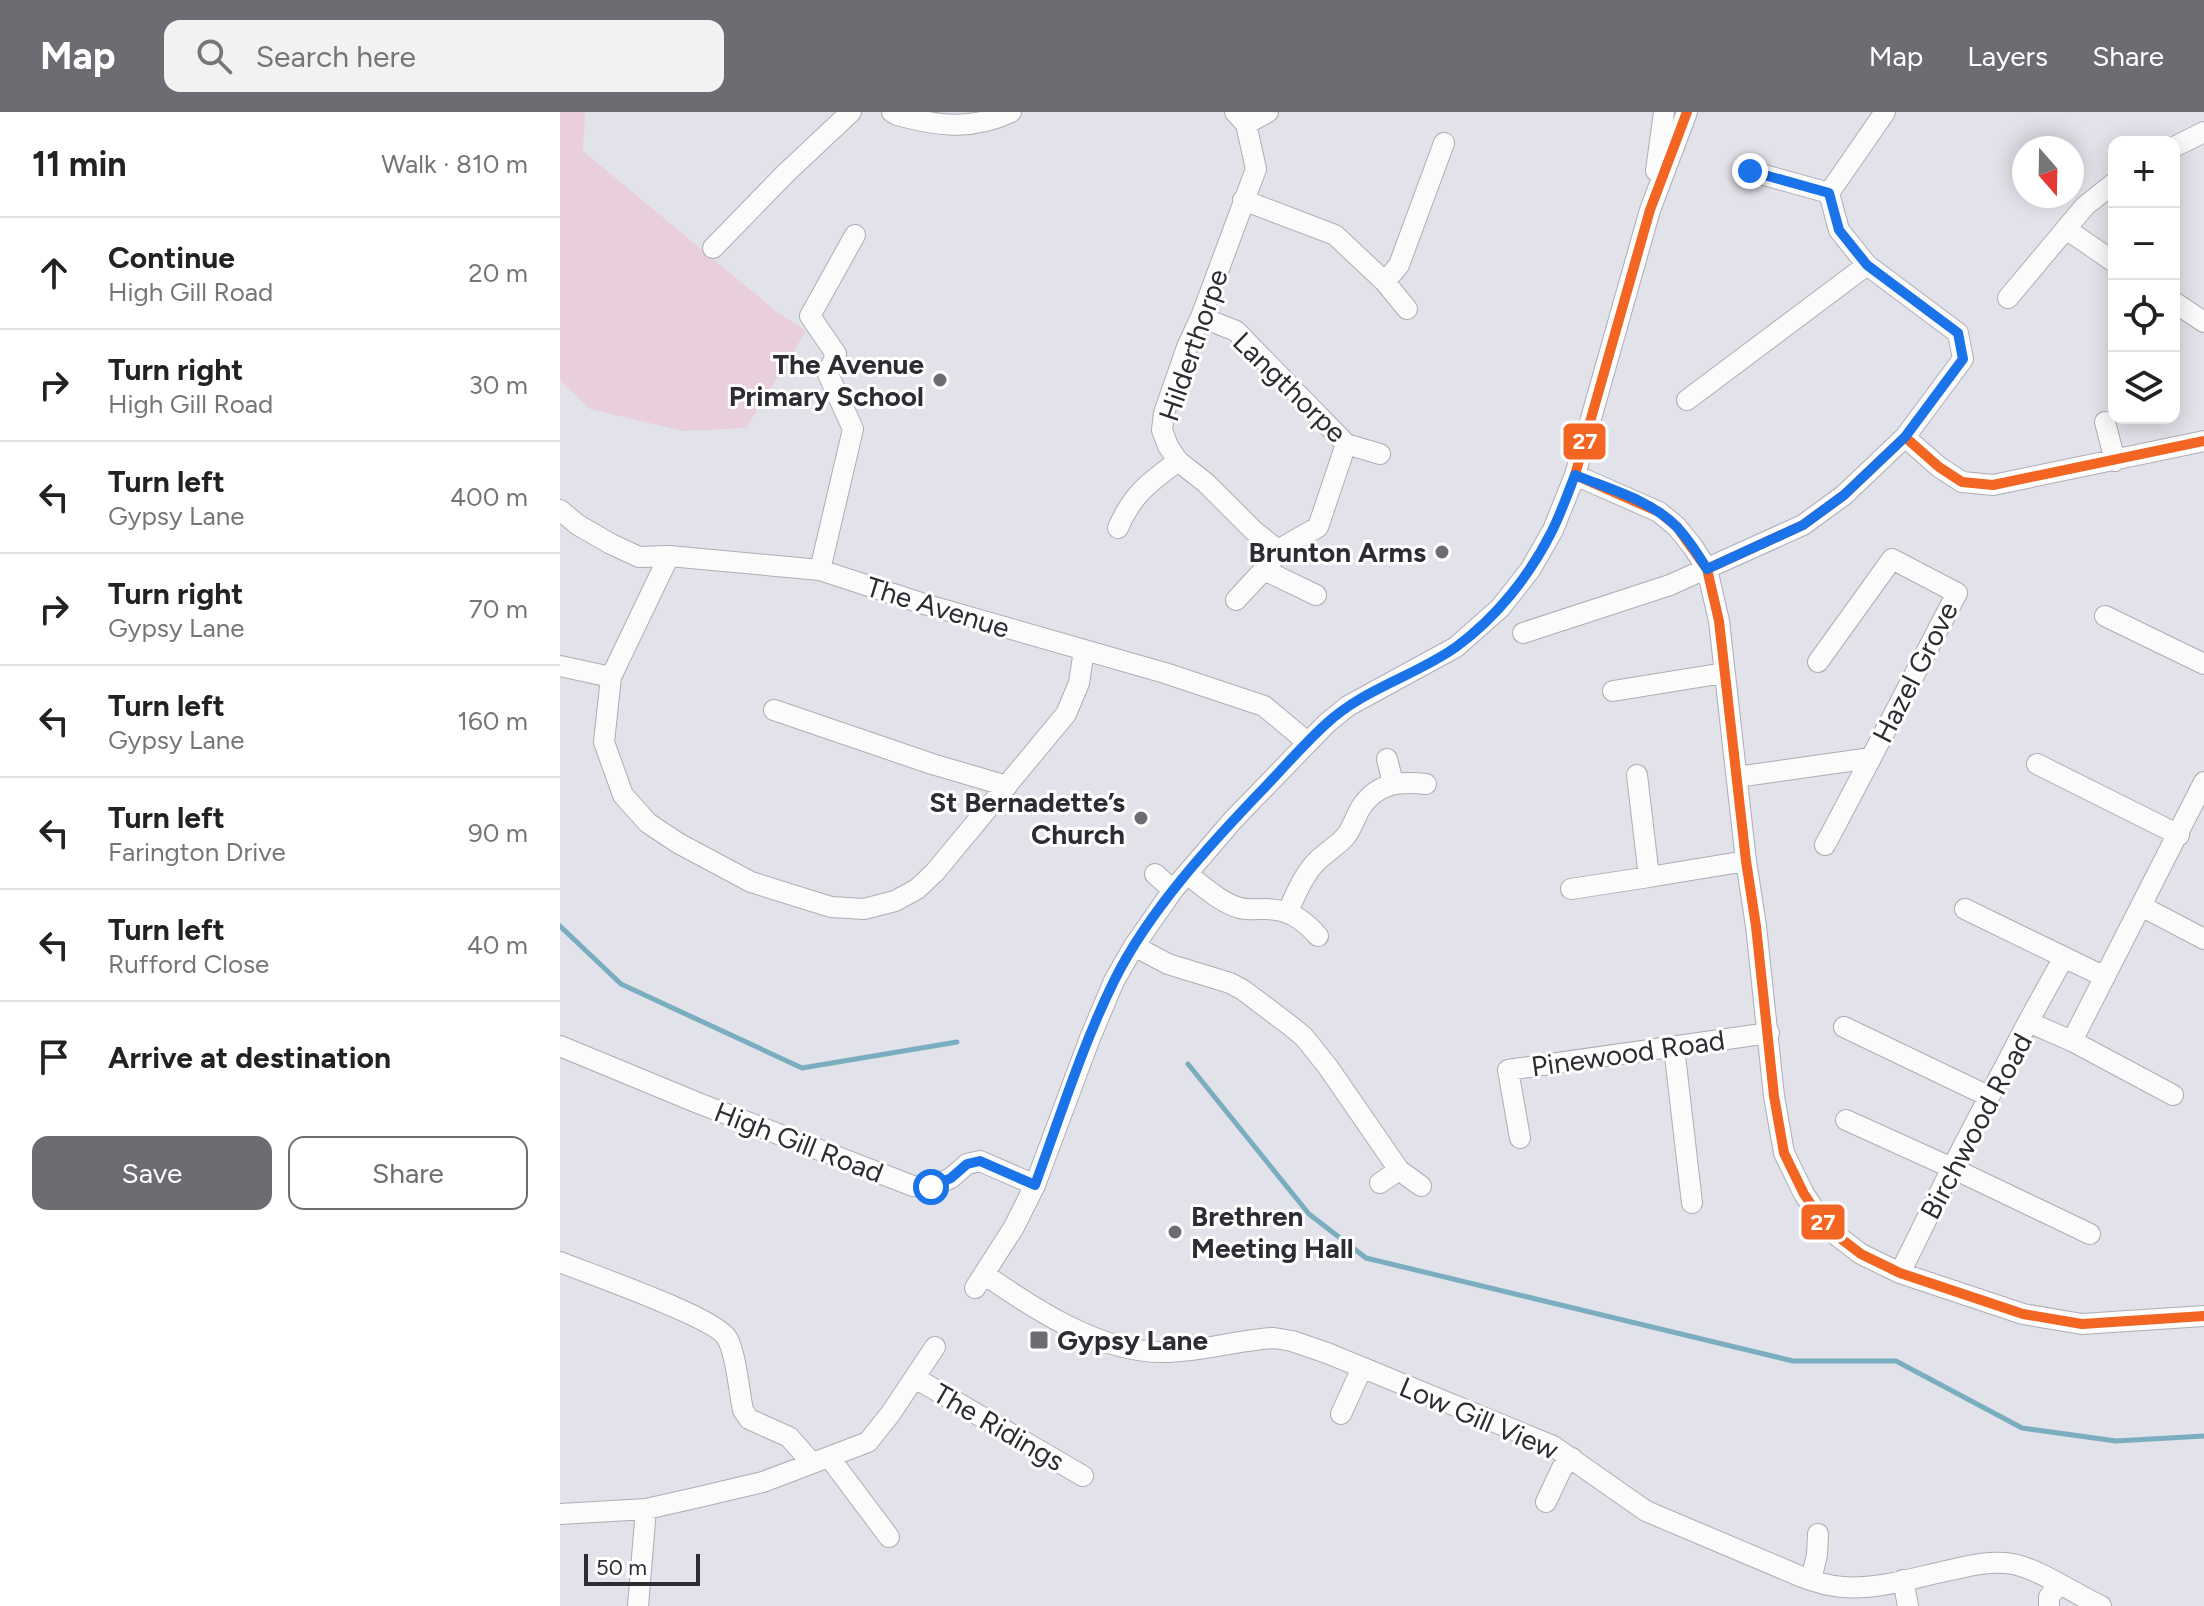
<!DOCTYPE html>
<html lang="en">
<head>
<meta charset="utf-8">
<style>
	:root { --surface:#fff; --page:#f2f2f2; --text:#222; --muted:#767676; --line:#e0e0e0; --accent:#6c6c72 }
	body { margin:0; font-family:Figtree,sans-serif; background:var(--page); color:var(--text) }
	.controls { position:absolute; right:24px; top:24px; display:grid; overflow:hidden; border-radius:16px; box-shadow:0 4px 20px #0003 }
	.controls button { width:72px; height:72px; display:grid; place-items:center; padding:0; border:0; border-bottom:2px solid var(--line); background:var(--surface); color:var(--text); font:40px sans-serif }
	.compass { position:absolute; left:1452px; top:24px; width:72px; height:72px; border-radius:50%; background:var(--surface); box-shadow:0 4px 20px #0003; rotate:160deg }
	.scale { position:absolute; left:24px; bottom:20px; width:116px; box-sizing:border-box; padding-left:8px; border:4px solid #2c2c32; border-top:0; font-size:22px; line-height:28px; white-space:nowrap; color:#2c2c32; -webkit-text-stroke:6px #fff; paint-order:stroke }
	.stop { position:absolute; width:24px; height:24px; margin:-18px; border:6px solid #1a73e8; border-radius:50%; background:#fff }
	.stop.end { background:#1a73e8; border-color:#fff; box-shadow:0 2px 8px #0008 }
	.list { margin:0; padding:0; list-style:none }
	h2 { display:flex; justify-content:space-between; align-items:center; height:104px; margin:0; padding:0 32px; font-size:34px }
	h2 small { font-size:26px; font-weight:400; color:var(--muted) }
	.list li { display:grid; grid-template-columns:52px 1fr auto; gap:24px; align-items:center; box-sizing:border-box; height:112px; padding:0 32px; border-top:2px solid var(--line) }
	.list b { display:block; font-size:30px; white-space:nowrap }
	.list p { margin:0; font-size:26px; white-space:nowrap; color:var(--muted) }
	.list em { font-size:26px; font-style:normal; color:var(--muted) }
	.actions { display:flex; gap:16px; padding:24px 32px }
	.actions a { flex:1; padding:18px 0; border:2px solid var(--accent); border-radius:16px; text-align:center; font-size:28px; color:var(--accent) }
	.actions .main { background:var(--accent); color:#fff }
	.icon { flex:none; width:44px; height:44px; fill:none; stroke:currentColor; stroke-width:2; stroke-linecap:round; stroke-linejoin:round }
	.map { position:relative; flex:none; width:1644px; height:1494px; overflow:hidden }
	header { display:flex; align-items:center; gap:48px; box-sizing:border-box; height:112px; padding:0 40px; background:var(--accent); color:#fff }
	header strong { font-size:38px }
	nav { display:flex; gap:44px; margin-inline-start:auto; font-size:28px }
	.search { width:560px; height:72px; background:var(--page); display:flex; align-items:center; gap:20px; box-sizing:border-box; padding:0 28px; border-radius:16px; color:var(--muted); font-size:30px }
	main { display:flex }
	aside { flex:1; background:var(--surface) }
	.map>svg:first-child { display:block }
</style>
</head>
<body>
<header>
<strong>Map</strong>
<div class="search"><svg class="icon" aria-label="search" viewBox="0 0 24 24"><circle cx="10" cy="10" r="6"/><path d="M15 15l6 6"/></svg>Search here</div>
<nav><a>Map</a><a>Layers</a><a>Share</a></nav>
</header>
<main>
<aside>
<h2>11 min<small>Walk · 810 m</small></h2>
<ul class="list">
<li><svg class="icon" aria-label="ahead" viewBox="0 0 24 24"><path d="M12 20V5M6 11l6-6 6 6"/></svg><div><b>Continue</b><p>High Gill Road</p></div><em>20 m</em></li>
<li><svg class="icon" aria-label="right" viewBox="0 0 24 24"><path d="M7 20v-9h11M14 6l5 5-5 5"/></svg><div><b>Turn right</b><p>High Gill Road</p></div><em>30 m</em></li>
<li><svg class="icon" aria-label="left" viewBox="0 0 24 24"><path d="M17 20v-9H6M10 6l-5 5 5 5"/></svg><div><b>Turn left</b><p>Gypsy Lane</p></div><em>400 m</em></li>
<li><svg class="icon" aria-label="right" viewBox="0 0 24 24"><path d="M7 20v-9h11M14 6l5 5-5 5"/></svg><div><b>Turn right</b><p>Gypsy Lane</p></div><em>70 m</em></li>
<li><svg class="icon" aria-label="left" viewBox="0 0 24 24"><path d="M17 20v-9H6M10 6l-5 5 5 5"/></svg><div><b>Turn left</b><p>Gypsy Lane</p></div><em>160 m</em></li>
<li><svg class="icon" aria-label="left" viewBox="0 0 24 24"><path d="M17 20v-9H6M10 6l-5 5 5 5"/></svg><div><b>Turn left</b><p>Farington Drive</p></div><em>90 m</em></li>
<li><svg class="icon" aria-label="left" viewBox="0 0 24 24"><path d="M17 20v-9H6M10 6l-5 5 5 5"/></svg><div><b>Turn left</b><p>Rufford Close</p></div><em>40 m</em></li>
<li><svg class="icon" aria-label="arrive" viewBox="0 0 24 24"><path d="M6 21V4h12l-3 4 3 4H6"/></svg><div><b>Arrive at destination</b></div></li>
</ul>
<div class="actions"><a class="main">Save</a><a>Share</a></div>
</aside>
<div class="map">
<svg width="1644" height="1494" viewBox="0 0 1644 1494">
	<rect width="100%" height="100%" fill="#e2e2ea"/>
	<path fill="#e9cedc" d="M0,0H25L23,39L217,200L246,219L186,316L123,319L30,297L0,268Z"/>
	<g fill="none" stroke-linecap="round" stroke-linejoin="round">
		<path stroke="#7aaebf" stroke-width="5" d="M0,814L61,872L242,956L397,930
			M628,952L749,1102L806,1146L1233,1249H1336L1462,1316L1556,1329L1644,1324"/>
		<defs>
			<path id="minor" d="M332,0L337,3C378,14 411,19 451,0
				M675,0L686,12L696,57L641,205L627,235L604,301L602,318L608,334L618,349L646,371L694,419L718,438L758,415L786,332
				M686,12L708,0
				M1614,35L1644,20
				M1096,59L1104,0
				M1190,59L1269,81
				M683,88L775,123L825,170L839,153L884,31
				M1506,117L1554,150
				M153,136L226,61L291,0
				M825,170L847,197
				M1448,186L1525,94L1554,71
				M1614,190L1644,210
				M641,205L676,219L786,332L820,342
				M1127,288L1307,153
				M1545,310L1555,349
				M1345,325L1379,355L1402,370L1433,373L1644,329
				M1015,363L1099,400L1117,415L1133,435L1147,457L1159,509L1186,749L1196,814L1214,984L1224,1041L1244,1082L1267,1116L1301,1142L1340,1161L1463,1202L1522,1212L1644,1204
				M0,398L18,413L51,432L79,445L109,444L260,458L364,492L605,561L704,594L747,630
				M558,416C573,381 589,371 618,349
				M109,444L51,565L44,630L63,683L88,711L118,731L191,770L271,795L304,797L335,789L357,777L375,760L506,602L519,571L524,538
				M260,458L293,317L268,262L276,242L250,204L295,123
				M704,458L756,483
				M676,488L711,450L718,438
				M1545,504L1644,552
				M963,521L1110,473L1243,413L1284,383L1345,325L1403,247L1398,221L1307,153L1279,118L1269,81L1325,0
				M0,554L51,565
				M1053,579L1164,561
				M214,598L372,652L447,674
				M827,647L833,671
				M1477,652L1619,723
				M1077,663L1089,765L1186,749
				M1177,665L1311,646L1397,481L1332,447L1258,550
				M1265,733L1311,646
				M595,762L613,778
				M627,762C643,774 661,791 680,796C688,798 697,797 705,797C728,797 743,807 758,824
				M1011,777L1089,765
				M1581,794L1644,827
				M1405,797L1545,865
				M728,799C736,782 743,764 756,750C765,741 777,734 785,725C792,717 795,706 800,697C816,671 839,669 866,672
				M574,834L608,852L670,871L683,878L732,915L744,925L768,955L839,1058L861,1074
				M1468,910L1504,845
				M1284,915L1428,984
				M1512,929L1613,983
				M0,934L138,991L353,1074L371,1075L391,1066L407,1052L420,1049L475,1073
				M1114,935L1132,1091
				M1286,1008L1392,1056L1530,1122
				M960,1026L948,958L1209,921
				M820,1071L839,1058
				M0,1150C29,1162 155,1205 167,1226C176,1241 179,1279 183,1298L189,1307L229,1325L252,1351
				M1340,1161L1392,1056L1468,910L1512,929L1644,670
				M424,1162C474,1197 541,1241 603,1240C640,1240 677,1228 714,1226L732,1229L767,1241L993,1334L1086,1399L1242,1465C1255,1470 1269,1474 1283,1475C1317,1478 1353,1466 1386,1459C1408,1454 1430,1448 1453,1452C1479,1457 1515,1482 1541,1494
				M415,1176L454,1115L475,1073L530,926L554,869L574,834L613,778L673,708L767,611L788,594L896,535L940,496L970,458L993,418L1015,363L1090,98L1127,0
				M355,1266L523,1364
				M781,1302L802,1256
				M269,1345L329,1425
				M986,1390L1002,1356L1012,1346
				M0,1402L86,1397L135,1386L203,1370L308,1330L331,1301L375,1235
				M1251,1468L1257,1443L1258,1422
				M1343,1468L1348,1494
				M78,1494L86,1397
				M1489,1494V1485L1498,1473"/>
		</defs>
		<use href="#minor" stroke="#adadb4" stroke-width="22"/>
		<use href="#minor" stroke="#fbfbfc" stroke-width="20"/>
		<defs>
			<path id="bus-1" d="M1127,0L1090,98L1015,363L1099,400L1117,415L1147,457L1159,509L1186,749L1196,814L1214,984L1224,1041L1244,1082L1267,1116L1301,1142L1340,1161L1463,1202L1522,1212L1644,1204
				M1147,457L1243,413L1284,383L1345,325L1379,355L1402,370L1433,373L1644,329"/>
		</defs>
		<use href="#bus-1" stroke="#fff" stroke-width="16"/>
		<use href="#bus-1" stroke="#f26522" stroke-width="10"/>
	</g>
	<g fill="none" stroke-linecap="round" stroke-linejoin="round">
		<path stroke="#1a73e8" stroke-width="10" d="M371,1075L391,1066L407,1052L420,1049L475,1073C500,1005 522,934 554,869C589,798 652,730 707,673C726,653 745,631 766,612C803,577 855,564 896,535C937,505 970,463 992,419C1001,401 1008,381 1015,363C1049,377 1091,388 1117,415C1129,428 1138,442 1147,457L1243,413L1284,383L1345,325L1403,247L1398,221L1307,153L1279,118L1269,81L1190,59"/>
	</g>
	<g fill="#6c6c72" stroke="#fff" stroke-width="3">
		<circle cx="380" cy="268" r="8"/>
		<circle cx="882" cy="440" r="8"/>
		<circle cx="581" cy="706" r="8"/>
		<circle cx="615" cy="1120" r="8"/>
		<rect x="469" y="1218" width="20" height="20" rx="4"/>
	</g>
	<g text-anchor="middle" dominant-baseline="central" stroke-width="6" stroke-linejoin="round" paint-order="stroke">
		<g font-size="28" fill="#2c2c32" stroke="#fff">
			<text transform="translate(633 233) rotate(-71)">Hilderthorpe</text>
			<text transform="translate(730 275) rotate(44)">Langthorpe</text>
			<text transform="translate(378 495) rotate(17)">The Avenue</text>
			<text transform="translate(1355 560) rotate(-63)">Hazel Grove</text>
			<text transform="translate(1068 941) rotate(-8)">Pinewood Road</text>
			<text transform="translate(1416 1014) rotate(-62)">Birchwood Road</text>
			<text transform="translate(239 1030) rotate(21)">High Gill Road</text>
			<text transform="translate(919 1306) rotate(23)">Low Gill View</text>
			<text transform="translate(439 1315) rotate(30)">The Ridings</text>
		</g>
		<g font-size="28" font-weight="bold" fill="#2c2c32" stroke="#fff" text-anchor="end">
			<text x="364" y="252">The Avenue<tspan x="364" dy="32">Primary School</tspan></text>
			<text x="866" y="440">Brunton Arms</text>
			<text x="565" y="690">St Bernadette’s<tspan x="565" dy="32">Church</tspan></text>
			<text x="631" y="1104" text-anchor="start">Brethren<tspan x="631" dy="32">Meeting Hall</tspan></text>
			<text x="497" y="1228" text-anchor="start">Gypsy Lane</text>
		</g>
	</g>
	<g stroke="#fff" stroke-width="3">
		<rect x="1002" y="310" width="45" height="39" rx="8" fill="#f26522"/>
		<rect x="1240" y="1091" width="46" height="38" rx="8" fill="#f26522"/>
	</g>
	<g font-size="22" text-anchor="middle" font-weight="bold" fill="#fff">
		<text x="1025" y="337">27</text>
		<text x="1263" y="1118">27</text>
	</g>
</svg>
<div class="controls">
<button>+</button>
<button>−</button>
<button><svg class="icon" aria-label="locate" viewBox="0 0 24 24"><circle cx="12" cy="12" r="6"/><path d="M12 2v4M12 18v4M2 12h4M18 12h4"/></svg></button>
<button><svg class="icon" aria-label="layers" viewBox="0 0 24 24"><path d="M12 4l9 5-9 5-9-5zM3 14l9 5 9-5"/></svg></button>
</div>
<svg class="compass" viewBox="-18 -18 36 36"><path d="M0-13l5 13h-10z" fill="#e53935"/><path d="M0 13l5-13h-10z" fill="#767676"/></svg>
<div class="scale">50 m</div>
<div class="stop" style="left:371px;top:1075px"></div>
<div class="stop end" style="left:1190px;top:59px"></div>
</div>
</main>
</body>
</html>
